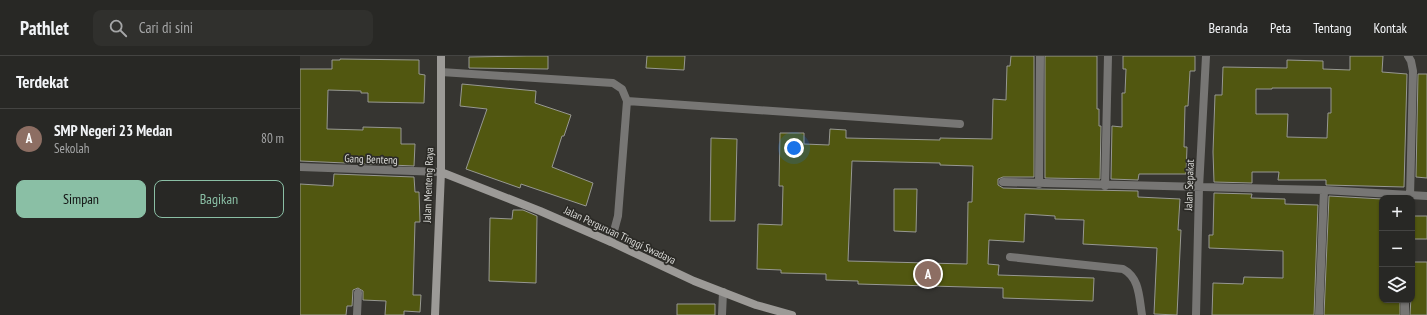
<!DOCTYPE html>
<html lang="id">
<head>
<meta charset="utf-8">
<style>
	:root { --surface:#282825; --page:#30302d; --text:#f1f3f6; --muted:#a5a6a7; --line:#444442; --accent:#8abfa5 }
	body { margin:0; font-family:"PT Sans Narrow",sans-serif; background:var(--page); color:var(--text) }
	.controls { position:absolute; right:12px; bottom:12px; display:grid; overflow:hidden; border-radius:8px; box-shadow:0 1px 3px #0004 }
	.controls button { width:36px; height:36px; display:grid; place-items:center; padding:0; border:0; border-bottom:1px solid var(--line); background:var(--surface); color:var(--text); font:20px sans-serif }
	.you { position:absolute; left:494px; top:92px; width:14px; height:14px; margin:-10px; border:3px solid #fff; border-radius:50%; background:#1a73e8; box-shadow:0 0 0 6px #1a73e833 }
	.badge { display:grid; place-items:center; width:26px; height:26px; border-radius:50%; background:var(--accent); color:#fff; font-size:13px; font-weight:700 }
	.pin { position:absolute; translate:-50% -50%; border:2px solid #fff; box-shadow:0 1px 4px #0006 }
	.list { margin:0; padding:0; list-style:none }
	h2 { display:flex; justify-content:space-between; align-items:center; height:52px; margin:0; padding:0 16px; font-size:17px }
	h2 small { font-size:13px; font-weight:400; color:var(--muted) }
	.list li { display:grid; grid-template-columns:26px 1fr auto; gap:12px; align-items:center; box-sizing:border-box; height:60px; padding:0 16px; border-top:1px solid var(--line) }
	.list b { display:block; font-size:15px; white-space:nowrap }
	.list p { margin:0; font-size:13px; white-space:nowrap; color:var(--muted) }
	.list em { font-size:13px; font-style:normal; color:var(--muted) }
	.actions { display:flex; gap:8px; padding:12px 16px }
	.actions a { flex:1; padding:9px 0; border:1px solid var(--accent); border-radius:8px; text-align:center; font-size:14px; color:var(--accent) }
	.actions .main { background:var(--accent); color:#111 }
	.icon { flex:none; width:22px; height:22px; fill:none; stroke:currentColor; stroke-width:2; stroke-linecap:round; stroke-linejoin:round }
	.map { position:relative; flex:none; width:1127px; height:259px; overflow:hidden }
	header { display:flex; align-items:center; gap:24px; box-sizing:border-box; height:56px; padding:0 20px; background:var(--surface); border-bottom:1px solid var(--line) }
	header strong { font-size:19px }
	nav { display:flex; gap:22px; margin-inline-start:auto; font-size:14px }
	.search { width:280px; height:36px; background:var(--page); display:flex; align-items:center; gap:10px; box-sizing:border-box; padding:0 14px; border-radius:8px; color:var(--muted); font-size:15px }
	main { display:flex }
	aside { flex:1; background:var(--surface) }
	.map>svg:first-child { display:block }
</style>
</head>
<body>
<header>
<strong>Pathlet</strong>
<div class="search"><svg class="icon" aria-label="search" viewBox="0 0 24 24"><circle cx="10" cy="10" r="6"/><path d="M15 15l6 6"/></svg>Cari di sini</div>
<nav><a>Beranda</a><a>Peta</a><a>Tentang</a><a>Kontak</a></nav>
</header>
<main>
<aside>
<h2>Terdekat<small></small></h2>
<ul class="list">
<li><span class="badge" style="background:#8d6e63">A</span><div><b>SMP Negeri 23 Medan</b><p>Sekolah</p></div><em>80 m</em></li>
</ul>
<div class="actions"><a class="main">Simpan</a><a>Bagikan</a></div>
</aside>
<div class="map">
<svg width="1127" height="259" viewBox="0 0 1127 259">
	<rect width="100%" height="100%" fill="#363531"/>
	<path fill="#515710" stroke="#979892" fill-rule="evenodd" d="M227,0H248V13L169,12V1Z
		M347,0H385L384,14L346,12Z
		M711,0H734V121H703L698,123V129L703,132L739,133L838,135V141L880,143L878,174H881L877,259L854,258L857,192L783,188L784,164L755,163V160L725,158L724,186L689,184L688,208L699,209L698,219L794,222L793,245L703,242V232L558,228V225L526,224V218L481,217V214L457,213L458,168L482,169L483,130H479L480,77H504V88L529,89L530,73L546,74V82L640,84V82L692,83L693,43L706,44L707,10H710ZM552,105L640,107V109L673,110L672,146H668L667,208L548,205Z
		M745,0H797V53H799V70H801L800,123L745,122Z
		M823,0H895V15H890L888,50H885L884,91H887L886,118H839L838,124L811,123L812,70L822,71V37H825L826,13H823Z
		M1050,0H1083L1082,16L1107,18L1104,131L1026,129V124H978L979,116H952V127L914,126L913,96L915,39H922L923,11L987,12V4L1023,5V13L1050,14ZM972,32H1031V57H1028L1027,82L987,81L988,58H956V33H972Z
		M40,3L119,4V18L125,19L124,47L68,46V37H61V35L28,34L27,73L63,74V71L101,72V88H115L114,110L0,105V13H32V4H40Z
		M1118,18H1127V122L1116,121Z
		M162,28L236,35L235,47L271,59L264,80H262L252,111L293,127L286,150L221,128L220,132L166,113L187,53L160,50Z
		M411,82L437,83L435,165H410Z
		M34,118L114,121L115,136H119L120,166H115L113,239H121L120,256L104,255V259H85L86,245L63,244V235L58,232L53,234L52,250H47L46,259H0V128L33,130Z
		M594,133H617L616,176L594,175Z
		M914,137L952,138L951,142L985,143V148L1018,149L1014,259H912L913,227L943,228L944,221L983,222V195L909,192V179H913Z
		M1029,140L1082,143V244H1100V259H1024Z
		M213,154H223L237,160L236,227L189,225L190,162L212,163Z
		M1113,160H1127V183H1113Z
		M1113,206H1127V259H1110Z
		M377,248H415V259H377Z"/>
	<g fill="none" stroke-linecap="round" stroke-linejoin="round">
		<path stroke="#777674" stroke-width="8" d="M1108,0L1111,5L1113,15L1110,141
			M141,16L313,27L322,33L327,45
			M0,111L141,116
			M703,126L1024,134L1127,140
			M739,128L740,0
			M805,130L808,0
			M311,186L318,160L327,45L660,68
			M710,201L823,213C840,222 839,242 842,259
			M57,259L58,237
			M422,259L423,236
			M896,259L899,132L906,0
			M1019,259L1024,134
			M1105,259V244"/>
		<path stroke="#9c9a97" stroke-width="8" d="M141,116L240,155L311,186L394,225L456,249L492,259
			M135,259L141,116V0"/>
	</g>
	<g text-anchor="middle" dominant-baseline="central" stroke-width="3.5" stroke-linejoin="round" paint-order="stroke">
		<g font-size="11" fill="#dadad7" stroke="#2c2b27">
			<text transform="translate(71 103) rotate(2)">Gang Benteng</text>
			<text transform="translate(128 129) rotate(-88)">Jalan Menteng Raya</text>
			<text transform="translate(889 129) rotate(-88)">Jalan Sepakat</text>
			<text transform="translate(320 179) rotate(25)">Jalan Perguruan Tinggi Swadaya</text>
		</g>
	</g>
</svg>
<div class="controls">
<button>+</button>
<button>−</button>
<button><svg class="icon" aria-label="layers" viewBox="0 0 24 24"><path d="M12 4l9 5-9 5-9-5zM3 14l9 5 9-5"/></svg></button>
</div>
<div class="you"></div>
<div class="pin badge" style="left:628px;top:218px;background:#8d6e63">A</div>
</div>
</main>
</body>
</html>
